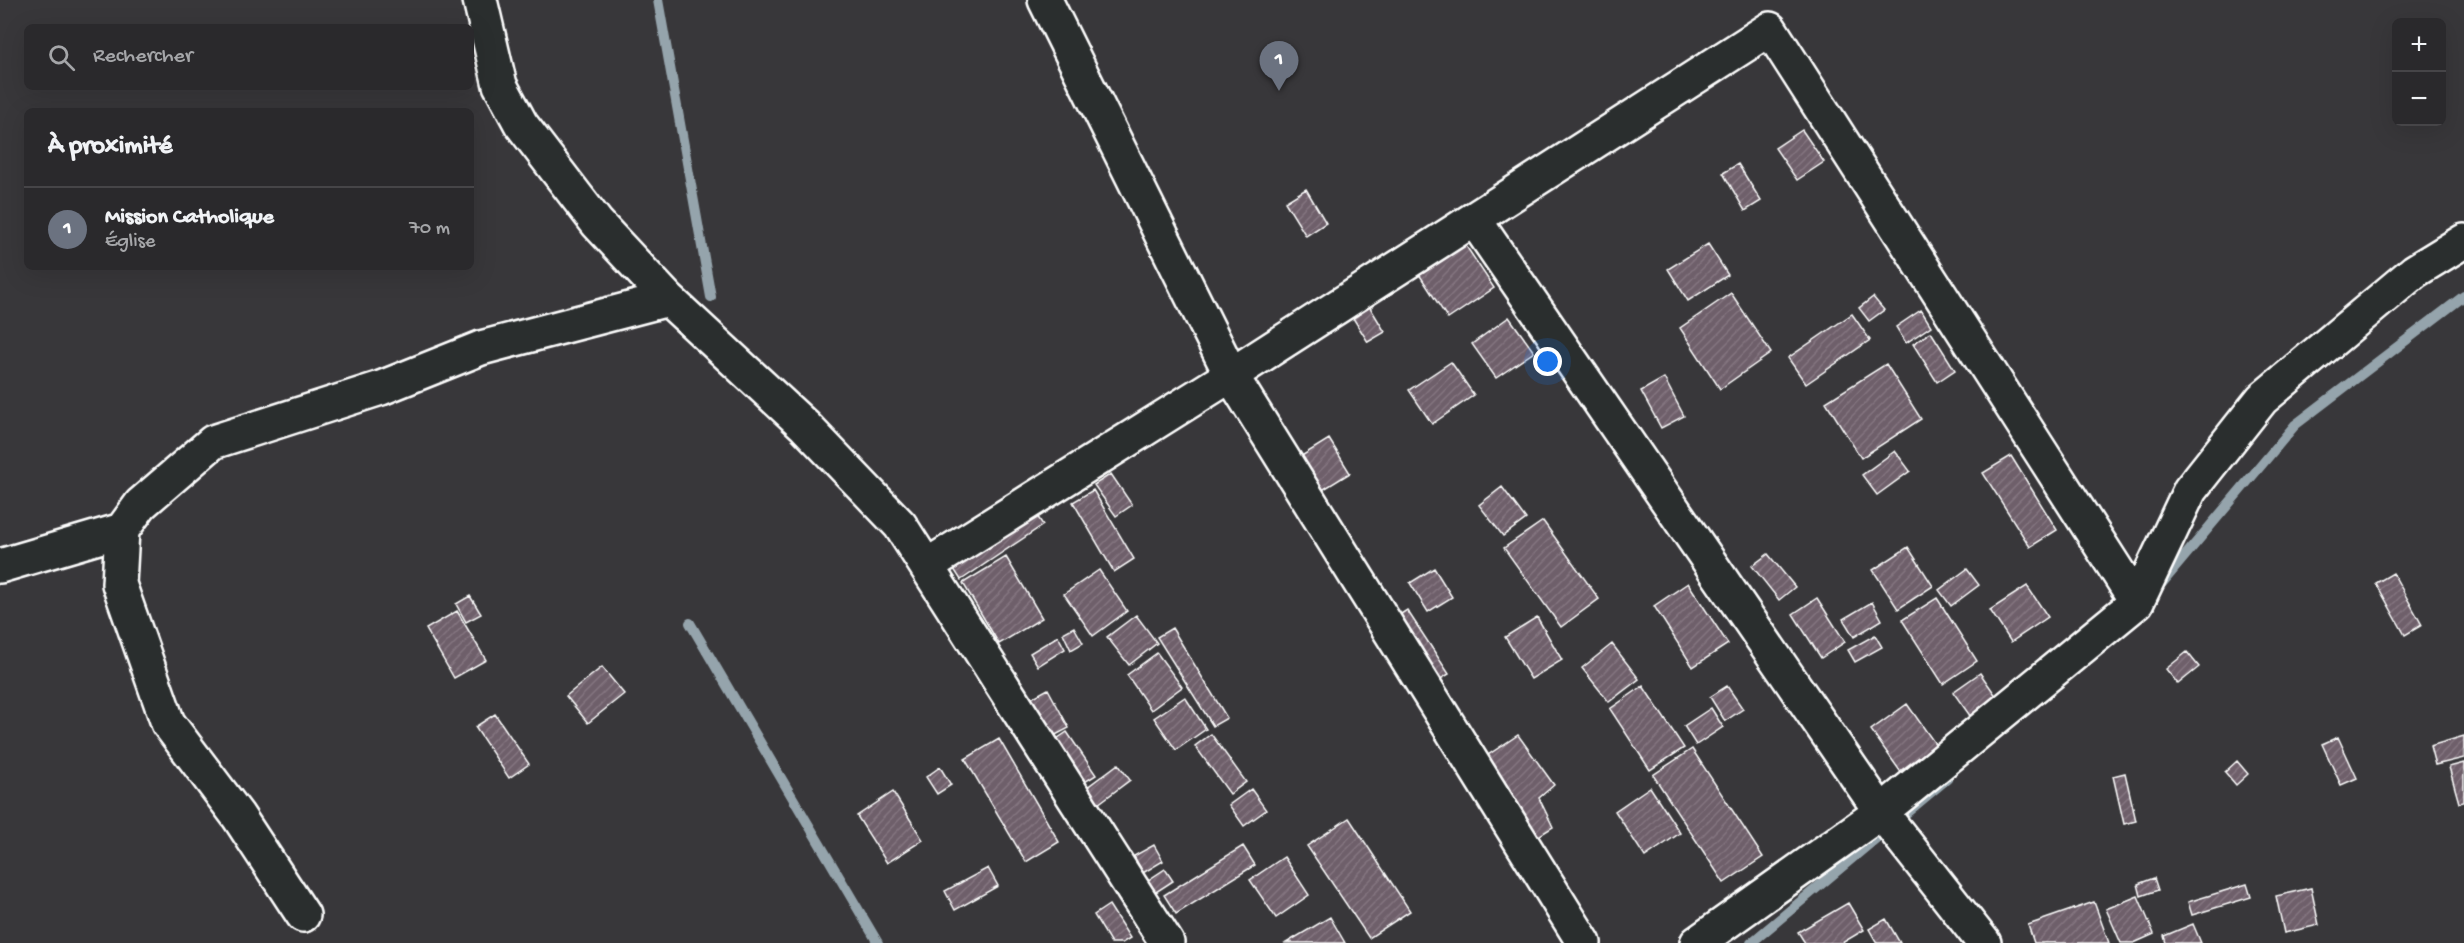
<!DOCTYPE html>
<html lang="fr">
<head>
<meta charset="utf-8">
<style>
	:root { --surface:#2a292c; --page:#323134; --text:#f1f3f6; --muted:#a5a6a9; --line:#464548; --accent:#8abfa5 }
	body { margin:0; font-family:"Gochi Hand",sans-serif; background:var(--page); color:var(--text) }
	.controls { position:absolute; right:18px; top:18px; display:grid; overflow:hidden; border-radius:9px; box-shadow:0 6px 24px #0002 }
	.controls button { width:54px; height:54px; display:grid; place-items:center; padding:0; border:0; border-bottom:2px solid var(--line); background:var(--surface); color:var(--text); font:30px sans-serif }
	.you { position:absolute; left:1548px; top:362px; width:21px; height:21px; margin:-15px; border:4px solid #fff; border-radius:50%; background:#1a73e8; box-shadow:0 0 0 9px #1a73e833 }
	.badge { display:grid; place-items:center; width:39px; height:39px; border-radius:50%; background:var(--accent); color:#fff; font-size:20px; font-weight:700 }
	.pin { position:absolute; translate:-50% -50px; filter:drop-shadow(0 2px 3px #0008) }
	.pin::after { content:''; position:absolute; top:32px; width:21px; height:18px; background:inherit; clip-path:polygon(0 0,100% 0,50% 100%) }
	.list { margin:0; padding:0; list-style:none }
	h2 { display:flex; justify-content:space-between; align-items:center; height:78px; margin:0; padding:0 24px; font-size:26px }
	h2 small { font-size:20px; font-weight:400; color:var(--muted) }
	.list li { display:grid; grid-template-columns:39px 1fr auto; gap:18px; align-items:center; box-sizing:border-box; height:84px; padding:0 24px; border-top:2px solid var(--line) }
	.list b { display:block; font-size:22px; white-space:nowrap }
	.list p { margin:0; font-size:20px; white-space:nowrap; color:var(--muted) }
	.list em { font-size:20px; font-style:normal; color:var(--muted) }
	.icon { flex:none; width:33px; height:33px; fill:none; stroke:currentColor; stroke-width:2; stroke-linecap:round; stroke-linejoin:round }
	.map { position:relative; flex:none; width:2464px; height:943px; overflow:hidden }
	.search { position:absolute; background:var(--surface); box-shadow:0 6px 24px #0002; left:24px; top:24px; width:450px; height:66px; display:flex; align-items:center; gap:15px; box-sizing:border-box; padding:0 21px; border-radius:9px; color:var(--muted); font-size:22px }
	.panel { position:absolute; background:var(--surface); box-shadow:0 6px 24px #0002; left:24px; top:108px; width:450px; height:162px; border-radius:9px }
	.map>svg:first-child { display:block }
</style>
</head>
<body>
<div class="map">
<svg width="2464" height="943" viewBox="0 0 2464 943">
	<defs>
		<pattern id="building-hatch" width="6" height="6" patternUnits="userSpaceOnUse" patternTransform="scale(1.5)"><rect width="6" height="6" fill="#6e5e6a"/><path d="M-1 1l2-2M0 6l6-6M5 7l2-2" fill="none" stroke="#847680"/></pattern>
	</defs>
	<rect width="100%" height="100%" fill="#38373a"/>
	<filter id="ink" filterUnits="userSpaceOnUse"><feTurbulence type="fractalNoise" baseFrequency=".0167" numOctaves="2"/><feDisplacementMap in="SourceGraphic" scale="12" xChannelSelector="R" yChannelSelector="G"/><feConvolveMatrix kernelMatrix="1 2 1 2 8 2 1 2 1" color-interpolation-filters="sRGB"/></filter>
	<g filter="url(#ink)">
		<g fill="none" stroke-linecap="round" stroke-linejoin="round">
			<path stroke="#95a4ac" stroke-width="10" d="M658,0L711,297
				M2158,588L2295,425L2464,296
				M690,623L878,943
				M1751,943L1947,779"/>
		</g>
		<path fill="url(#building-hatch)" stroke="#fff" stroke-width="1.5" d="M1802,130L1824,162L1797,180L1775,148Z
			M1738,164L1761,201L1745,211L1723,173Z
			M1306,189L1326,223L1306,236L1285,202Z
			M1460,237L1494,288L1448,319L1415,268Z
			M1708,244L1728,275L1688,301L1668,269Z
			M1731,293L1771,353L1720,389L1680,328Z
			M1873,297L1884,310L1869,321L1859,308Z
			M1365,299L1385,332L1368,342L1348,310Z
			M1921,310L1931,326L1906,343L1896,327Z
			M1852,314L1870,340L1806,384L1788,358Z
			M1509,317L1534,352L1496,378L1472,344Z
			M1931,332L1955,370L1937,382L1913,344Z
			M1451,362L1474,395L1432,424L1409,390Z
			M1886,364L1921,419L1861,458L1826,402Z
			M1664,378L1684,416L1661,428L1641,391Z
			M1329,439L1350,473L1316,494L1295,460Z
			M1895,451L1910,471L1877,495L1862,475Z
			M2011,456L2057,530L2030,547L1983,473Z
			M1111,474L1132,505L1116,516L1094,485Z
			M1502,487L1526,519L1503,536L1479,505Z
			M1093,490L1134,559L1114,572L1073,502Z
			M1034,511L1043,525L961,580L952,566Z
			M1543,521L1599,599L1561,627L1504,548Z
			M1908,547L1933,586L1898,609L1873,570Z
			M1768,554L1795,587L1779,600L1752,566Z
			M1006,557L1042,618L999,644L963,583Z
			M1434,568L1452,597L1428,612L1410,583Z
			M1967,569L1979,585L1951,606L1939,590Z
			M1099,570L1127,611L1093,636L1064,594Z
			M2393,573L2422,625L2405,635L2376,583Z
			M1688,583L1728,644L1693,667L1654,606Z
			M2027,586L2048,617L2011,642L1990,610Z
			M470,596L481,614L466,622L456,604Z
			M1817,598L1845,642L1821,658L1793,614Z
			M1937,598L1977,661L1943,684L1902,620Z
			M1872,602L1882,620L1854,637L1843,619Z
			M1407,610L1449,674L1434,683L1393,619Z
			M457,611L486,660L454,678L426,629Z
			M1136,615L1157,643L1129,665L1107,637Z
			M1537,617L1562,660L1531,679L1505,637Z
			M1074,627L1083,643L1071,650L1063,633Z
			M1172,628L1227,718L1213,726L1157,637Z
			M1875,635L1882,647L1855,662L1848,650Z
			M1058,636L1065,649L1038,666L1030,653Z
			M1612,644L1639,679L1609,702L1582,668Z
			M2187,652L2199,667L2178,684L2166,669Z
			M1157,653L1182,687L1151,710L1127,675Z
			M602,667L624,694L588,723L566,696Z
			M1980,673L1999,700L1973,720L1953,692Z
			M1643,686L1684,748L1650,770L1610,709Z
			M1727,686L1743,709L1725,721L1710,697Z
			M1048,689L1069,728L1050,738L1028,700Z
			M1185,697L1206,729L1176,750L1154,718Z
			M1907,704L1936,745L1900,771L1871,730Z
			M1711,708L1723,727L1696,745L1684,726Z
			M495,714L529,764L509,778L475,727Z
			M1067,732L1096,775L1080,785L1051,743Z
			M1211,734L1246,782L1230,794L1195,746Z
			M1518,735L1554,785L1539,798L1553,827L1529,842L1476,763Z
			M2464,736V758L2435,765L2430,746Z
			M2338,737L2357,778L2341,785L2322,744Z
			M999,739L1059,842L1026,862L965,759Z
			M1692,749L1763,857L1724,883L1653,775Z
			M2237,761L2248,774L2236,785L2225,772Z
			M2464,763V802L2459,803L2449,767Z
			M1118,764L1130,780L1098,804L1086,788Z
			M940,767L951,785L937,794L926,777Z
			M2125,773L2136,821L2124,824L2113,776Z
			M1650,787L1680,833L1645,857L1615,811Z
			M1251,789L1266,810L1244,826L1229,805Z
			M893,792L923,840L887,863L857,816Z
			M1349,818L1410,911L1369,938L1307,846Z
			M1154,845L1163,861L1143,873L1134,856Z
			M1243,846L1255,865L1176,914L1164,895Z
			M1284,857L1309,895L1276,918L1250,880Z
			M988,868L998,886L955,910L945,891Z
			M1165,869L1173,881L1156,892L1147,881Z
			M2154,878L2158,890L2141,896L2138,884Z
			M2247,884L2251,897L2192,915L2188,902Z
			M2311,888L2319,925L2284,933L2276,896Z
			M2138,896L2154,934L2134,943H2121L2106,909Z
			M2094,902L2109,943H2034L2028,925Z
			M1848,903L1864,930L1842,943H1805L1798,932Z
			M1109,905L1130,938L1122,943H1111L1094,915Z
			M1330,917L1345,943H1286Z
			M1886,919L1900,943H1877L1869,929Z
			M2193,924L2201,943H2166L2164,936Z"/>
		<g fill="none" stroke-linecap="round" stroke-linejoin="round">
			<defs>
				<path id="minor" d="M480,0L500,85L521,124L597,223L668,299L805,426L900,525L1167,943
					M1045,0L1231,375L1584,943
					M1474,219L1881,812L1984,943
					M928,565L1231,375L1770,29L2137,602
					M0,566L122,530
					M303,915L238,816L168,723L119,584L122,530L141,504L213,442L381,388L481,348L668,299
					M1697,943L1881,812L2137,602L2190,490L2262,399L2415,271L2464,241"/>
			</defs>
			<use href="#minor" stroke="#fff" stroke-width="38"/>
			<use href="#minor" stroke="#2a2d2e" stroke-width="33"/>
		</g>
	</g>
</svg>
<div class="controls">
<button>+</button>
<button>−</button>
</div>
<div class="you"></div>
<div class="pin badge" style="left:1279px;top:91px;background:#6b7280">1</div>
<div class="search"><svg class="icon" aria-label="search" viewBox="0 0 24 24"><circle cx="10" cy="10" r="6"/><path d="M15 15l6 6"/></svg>Rechercher</div>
<section class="panel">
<h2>À proximité<small></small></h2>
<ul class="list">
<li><span class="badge" style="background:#6b7280">1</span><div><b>Mission Catholique</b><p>Église</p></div><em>70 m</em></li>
</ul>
</section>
</div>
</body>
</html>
